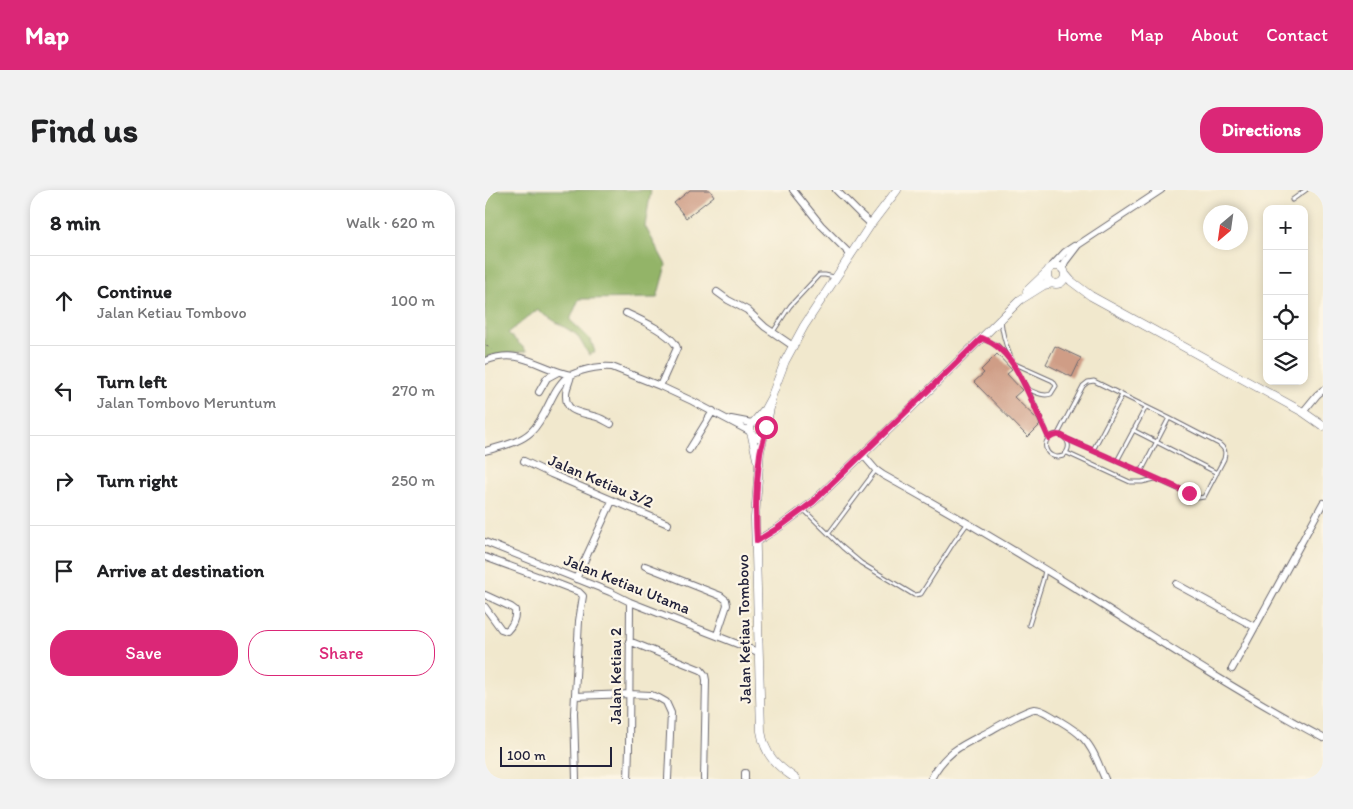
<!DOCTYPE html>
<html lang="en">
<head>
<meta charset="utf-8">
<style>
	:root { --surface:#fff; --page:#f2f2f2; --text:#202124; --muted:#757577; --line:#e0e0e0; --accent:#db2777 }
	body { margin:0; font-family:Itim,sans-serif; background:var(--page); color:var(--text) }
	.controls { position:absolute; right:15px; top:15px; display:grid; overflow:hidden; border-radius:10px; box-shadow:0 2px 8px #0003 }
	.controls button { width:45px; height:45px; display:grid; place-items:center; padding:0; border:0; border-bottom:1px solid var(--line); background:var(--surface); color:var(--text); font:25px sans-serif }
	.compass { position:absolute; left:718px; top:15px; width:45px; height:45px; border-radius:50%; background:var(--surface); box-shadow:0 2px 8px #0003; rotate:209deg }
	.scale { position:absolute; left:15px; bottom:12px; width:112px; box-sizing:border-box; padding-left:5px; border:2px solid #22223b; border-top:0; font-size:14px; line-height:18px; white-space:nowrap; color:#22223b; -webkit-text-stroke:4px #fcf5e5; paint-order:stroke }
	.stop { position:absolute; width:15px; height:15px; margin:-11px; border:4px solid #db2777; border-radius:50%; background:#fff }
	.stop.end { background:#db2777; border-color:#fff; box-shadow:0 1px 5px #0008 }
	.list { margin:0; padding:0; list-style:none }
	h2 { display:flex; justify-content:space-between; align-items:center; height:65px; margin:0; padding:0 20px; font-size:21px }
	h2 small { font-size:16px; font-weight:400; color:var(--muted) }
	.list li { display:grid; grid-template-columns:32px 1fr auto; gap:15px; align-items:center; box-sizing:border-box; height:90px; padding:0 20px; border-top:1px solid var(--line) }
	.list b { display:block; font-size:19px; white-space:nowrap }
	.list p { margin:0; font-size:16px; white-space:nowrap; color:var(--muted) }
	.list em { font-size:16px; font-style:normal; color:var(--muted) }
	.actions { display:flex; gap:10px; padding:15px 20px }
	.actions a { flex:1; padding:11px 0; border:1px solid var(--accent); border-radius:20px; text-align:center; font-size:18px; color:var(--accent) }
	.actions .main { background:var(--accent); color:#fff }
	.icon { flex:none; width:28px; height:28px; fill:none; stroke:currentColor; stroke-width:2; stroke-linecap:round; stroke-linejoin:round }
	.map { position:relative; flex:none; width:838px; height:589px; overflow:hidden; border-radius:20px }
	header { display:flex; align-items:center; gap:30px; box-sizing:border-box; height:70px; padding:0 25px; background:var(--accent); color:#fff }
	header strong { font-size:24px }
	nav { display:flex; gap:28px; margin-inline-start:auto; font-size:18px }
	.intro { display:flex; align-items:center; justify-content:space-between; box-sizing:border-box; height:120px; padding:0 30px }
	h1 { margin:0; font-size:35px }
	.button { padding:12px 22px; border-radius:20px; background:var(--accent); color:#fff; font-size:18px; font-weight:700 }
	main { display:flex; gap:30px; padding:0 30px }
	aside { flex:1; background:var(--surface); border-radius:20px; box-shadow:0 2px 8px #0003 }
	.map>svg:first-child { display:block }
</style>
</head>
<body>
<header>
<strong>Map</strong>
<nav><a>Home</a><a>Map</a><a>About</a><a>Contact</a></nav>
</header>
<div class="intro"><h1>Find us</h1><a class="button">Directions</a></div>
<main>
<aside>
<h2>8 min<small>Walk · 620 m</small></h2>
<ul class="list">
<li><svg class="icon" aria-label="ahead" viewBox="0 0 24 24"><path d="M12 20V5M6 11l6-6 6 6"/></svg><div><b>Continue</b><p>Jalan Ketiau Tombovo</p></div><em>100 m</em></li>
<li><svg class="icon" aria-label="left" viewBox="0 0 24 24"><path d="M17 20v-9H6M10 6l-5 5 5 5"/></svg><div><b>Turn left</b><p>Jalan Tombovo Meruntum</p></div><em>270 m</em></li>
<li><svg class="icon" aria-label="right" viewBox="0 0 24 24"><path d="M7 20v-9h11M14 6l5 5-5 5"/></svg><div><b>Turn right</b></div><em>250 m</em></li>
<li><svg class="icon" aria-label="arrive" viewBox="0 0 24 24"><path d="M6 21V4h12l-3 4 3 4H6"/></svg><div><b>Arrive at destination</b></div></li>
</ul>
<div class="actions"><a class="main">Save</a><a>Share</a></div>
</aside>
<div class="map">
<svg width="838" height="589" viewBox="0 0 838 589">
	<rect width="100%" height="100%" fill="#fcf5e5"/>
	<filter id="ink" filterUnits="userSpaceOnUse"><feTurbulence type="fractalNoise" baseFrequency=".02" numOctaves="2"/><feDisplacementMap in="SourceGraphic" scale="10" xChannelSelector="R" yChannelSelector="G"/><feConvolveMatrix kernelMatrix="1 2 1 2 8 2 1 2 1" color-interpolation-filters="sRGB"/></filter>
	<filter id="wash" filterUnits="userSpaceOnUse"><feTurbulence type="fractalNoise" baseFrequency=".0096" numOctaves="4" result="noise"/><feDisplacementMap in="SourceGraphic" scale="20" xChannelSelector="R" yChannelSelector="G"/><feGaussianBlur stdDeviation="1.12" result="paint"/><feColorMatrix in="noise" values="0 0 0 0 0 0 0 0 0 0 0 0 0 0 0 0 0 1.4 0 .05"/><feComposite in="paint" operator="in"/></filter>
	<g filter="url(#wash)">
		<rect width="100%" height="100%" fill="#f1e8cd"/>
		<path fill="#93b467" stroke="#5a6b51" d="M0,0H166L160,36L181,75L172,108L94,109L85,130L106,150L110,162L104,165L92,145L52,120L23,143L42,161L5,166L0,170Z"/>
		<g id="blocks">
			<path fill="#cf9d86" d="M205,0H225L229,6L201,28L189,13Z
				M570,156L596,168L587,187L561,174Z
				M512,164L527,180L522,184L537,200L529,207L553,230L555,235L543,247L489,192L499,183L496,180Z"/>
		</g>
	</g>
	<g filter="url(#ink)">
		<use href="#blocks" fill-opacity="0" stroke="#6a676e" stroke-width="1"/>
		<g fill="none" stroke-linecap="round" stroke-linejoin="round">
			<defs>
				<path id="service" d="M807,10L821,0
					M516,131C519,158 529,174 541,197C549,213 557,231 564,248
					M288,142L305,116L334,85H340L349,87
					M498,149L512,155L524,168
					M528,173L568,191L571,196L566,204C558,207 550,202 542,199
					M648,240L732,283
					M573,244C584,248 587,258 578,266C559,272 553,246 573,244L598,196L603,192L609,191L684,228L656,282L582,249
					M608,260L637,205
					M582,263L645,292H657L670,289
					M632,271L661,217
					M656,282L713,308L719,307L739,269C741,261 740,259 734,254L684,228
					M319,320L357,357L376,373L429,405L436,404L469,352L482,334
					M344,343L391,280
					M544,435L558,390L560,380"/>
				<path id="minor" d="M308,0L336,35L366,65
					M351,0L374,23L386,34
					M566,77L580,62L589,56
					M578,80L580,72L593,55L676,0
					M232,102L243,110L262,120L280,137L308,156
					M141,123C154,129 188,144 192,158L175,196
					M0,171C36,157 52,178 86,185C85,192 81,198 81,204C80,223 95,222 108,226C115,227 120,231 126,234
					M54,202L62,188L73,182
					M818,222L832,205L838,200
					M246,229L267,233
					M204,260L228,221
					M0,261C16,256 34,253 46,242C62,227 66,200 82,187C86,184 92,183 96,181C106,178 117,176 127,177L175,196L207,211L264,241
					M378,265L391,280L398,285C467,323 534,363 601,405C679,454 756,504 838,548
					M39,271L66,284L183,334
					M0,352L125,402L145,412L273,462
					M0,367L68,392L94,402L98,406L94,431L89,523L91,589
					M160,376L236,406L241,410L242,415L232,445
					M91,389L127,311
					M691,394L770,437
					M0,405L26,417L30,420C31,428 27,436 22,441L16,439L0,417
					M144,451L216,480L220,485L221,490L219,589
					M747,479L838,313
					M90,506L144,504L166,505L174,508L181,512L186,523L183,589
					M143,589L144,558L145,412
					M260,589V583
					M446,589C459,563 477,555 501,543C512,537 538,521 549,519C556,518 564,525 570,528C580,534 591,540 598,548C609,559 614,576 620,589"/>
				<path id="tertiary" d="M562 85a9 9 0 1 1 18 0a9 9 0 1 1-18 0Z
					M580,84L586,91L606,106L818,222L838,236
					M542,101L562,82
					M265 239a8 8 0 1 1 16 0a8 8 0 1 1-16 0Z
					M269,232L280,219L286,208L300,171L319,136L386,34L412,0
					M281,237L286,213
					M279,245L275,261L270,328L276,541C280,566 291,575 311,589
					M267,246L272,269
					M272,351L293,338L328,312L424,220L535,110L559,95L568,93"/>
			</defs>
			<use href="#service" stroke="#6a676e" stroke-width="5"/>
			<use href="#minor" stroke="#6a676e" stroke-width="8"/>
			<use href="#tertiary" stroke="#6a676e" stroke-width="9"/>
			<path stroke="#6a676e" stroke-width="1" stroke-dasharray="4 4" stroke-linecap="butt" d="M0,17L3,7V0
				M0,155L8,160"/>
			<use href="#service" stroke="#fff" stroke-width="3"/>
			<use href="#minor" stroke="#fff" stroke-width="6"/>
			<use href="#tertiary" stroke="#fff" stroke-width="8"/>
		</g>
	</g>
	<g fill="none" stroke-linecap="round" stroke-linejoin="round" filter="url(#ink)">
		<path stroke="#db2777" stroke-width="6" d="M281,237C281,246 276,255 275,264C271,293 270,322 272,351L293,338L328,312L497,148C526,159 537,189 549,215C554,226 559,237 564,248C571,243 576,244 582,249L632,271L704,303"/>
	</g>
	<g text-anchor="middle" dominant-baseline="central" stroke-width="4.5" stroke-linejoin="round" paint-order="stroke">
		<g font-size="16" fill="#22223b" stroke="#fcf5e5">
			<text transform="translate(116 291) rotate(23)">Jalan Ketiau 3/2</text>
			<text transform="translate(142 394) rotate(22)">Jalan Ketiau Utama</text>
			<text transform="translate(259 439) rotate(-91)">Jalan Ketiau Tombovo</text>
			<text transform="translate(130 486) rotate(-90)">Jalan Ketiau 2</text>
		</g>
	</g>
</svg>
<div class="controls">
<button>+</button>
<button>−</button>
<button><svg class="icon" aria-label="locate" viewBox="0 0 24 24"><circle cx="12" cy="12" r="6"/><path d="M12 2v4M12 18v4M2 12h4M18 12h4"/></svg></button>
<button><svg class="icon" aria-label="layers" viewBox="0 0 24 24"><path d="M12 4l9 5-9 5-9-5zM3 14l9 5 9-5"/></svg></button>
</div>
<svg class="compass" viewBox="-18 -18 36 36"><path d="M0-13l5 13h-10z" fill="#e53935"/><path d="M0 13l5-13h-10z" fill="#757577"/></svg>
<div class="scale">100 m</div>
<div class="stop" style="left:281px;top:237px"></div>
<div class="stop end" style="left:704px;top:303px"></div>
</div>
</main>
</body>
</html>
